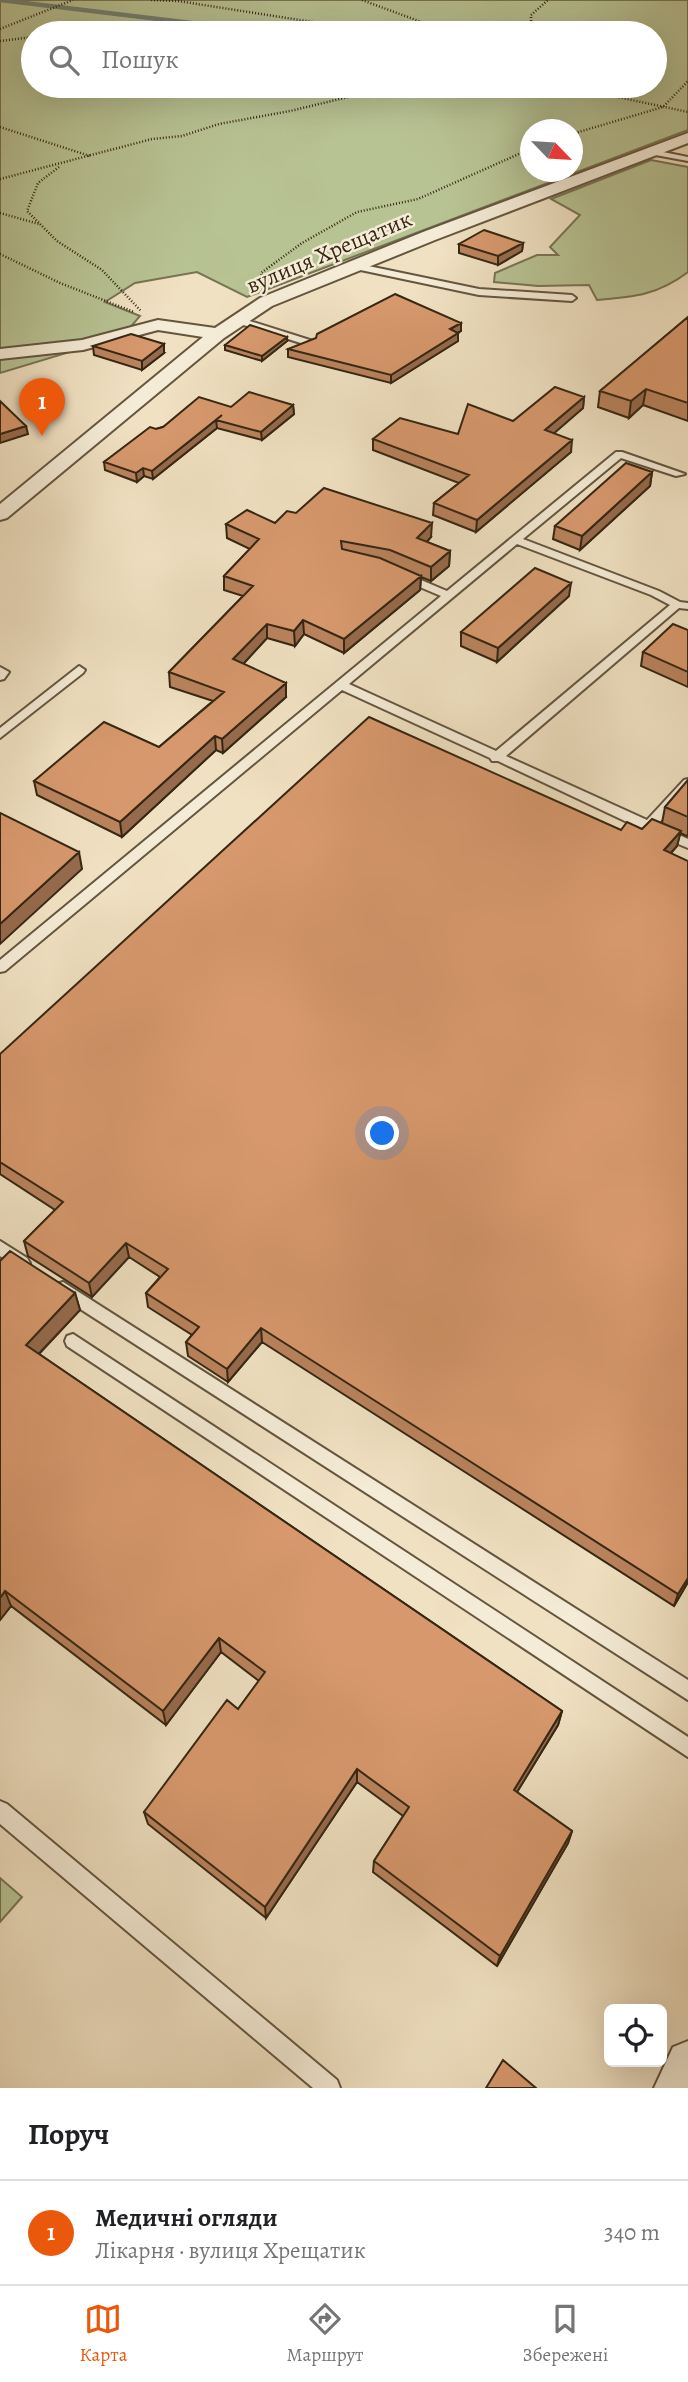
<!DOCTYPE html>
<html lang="uk">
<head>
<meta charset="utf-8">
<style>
	:root { --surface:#fff; --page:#f6f6f6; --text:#202124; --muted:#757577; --line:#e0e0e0; --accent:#ea580c }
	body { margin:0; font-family:Alegreya,serif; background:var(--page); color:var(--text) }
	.controls { position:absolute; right:21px; bottom:21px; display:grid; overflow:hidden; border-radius:10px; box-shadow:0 7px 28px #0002 }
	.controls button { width:63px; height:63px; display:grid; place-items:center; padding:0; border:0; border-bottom:2px solid var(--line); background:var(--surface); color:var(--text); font:35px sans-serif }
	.compass { position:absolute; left:520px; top:119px; width:63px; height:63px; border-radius:50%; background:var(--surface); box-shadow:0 7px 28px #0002; rotate:115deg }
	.you { position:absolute; left:383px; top:1134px; width:24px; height:24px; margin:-18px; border:5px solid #fff; border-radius:50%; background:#1a73e8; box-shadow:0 0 0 10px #1a73e833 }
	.badge { display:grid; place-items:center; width:46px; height:46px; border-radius:50%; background:var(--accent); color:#fff; font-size:23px; font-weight:700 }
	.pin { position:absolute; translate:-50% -58px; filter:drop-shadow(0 2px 4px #0008) }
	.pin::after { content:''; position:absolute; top:37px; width:24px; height:21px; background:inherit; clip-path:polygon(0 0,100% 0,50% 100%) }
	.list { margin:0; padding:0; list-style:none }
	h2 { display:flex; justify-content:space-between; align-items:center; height:91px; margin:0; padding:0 28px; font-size:30px }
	h2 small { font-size:23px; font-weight:400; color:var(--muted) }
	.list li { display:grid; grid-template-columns:46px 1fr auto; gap:21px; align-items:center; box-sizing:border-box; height:105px; padding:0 28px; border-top:2px solid var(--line) }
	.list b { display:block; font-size:26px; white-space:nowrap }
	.list p { margin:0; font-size:23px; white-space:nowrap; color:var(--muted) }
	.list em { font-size:23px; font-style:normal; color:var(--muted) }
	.icon { flex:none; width:38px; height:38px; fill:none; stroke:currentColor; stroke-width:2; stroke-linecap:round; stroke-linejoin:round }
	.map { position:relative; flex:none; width:688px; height:2088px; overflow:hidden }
	.search { position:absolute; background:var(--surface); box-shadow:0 7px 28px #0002; left:21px; right:21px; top:21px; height:77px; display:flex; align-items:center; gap:18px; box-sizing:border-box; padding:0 24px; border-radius:38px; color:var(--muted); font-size:26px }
	.sheet { height:196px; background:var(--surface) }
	nav { display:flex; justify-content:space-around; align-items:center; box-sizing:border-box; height:98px; border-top:2px solid var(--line); background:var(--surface); font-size:19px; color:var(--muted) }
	nav a { display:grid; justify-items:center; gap:4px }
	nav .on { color:var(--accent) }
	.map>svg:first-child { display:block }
</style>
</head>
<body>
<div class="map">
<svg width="688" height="2088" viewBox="0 0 688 2088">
	<rect width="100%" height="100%" fill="#f0e1c2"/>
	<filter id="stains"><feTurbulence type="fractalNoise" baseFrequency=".00286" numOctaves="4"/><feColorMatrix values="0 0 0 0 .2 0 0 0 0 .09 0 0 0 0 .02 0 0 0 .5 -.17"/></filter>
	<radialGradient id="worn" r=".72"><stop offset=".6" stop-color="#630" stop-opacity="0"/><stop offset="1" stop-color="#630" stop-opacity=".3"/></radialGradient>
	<path fill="#b8c394" stroke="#777454" stroke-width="2" fill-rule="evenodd" d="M0,0H688V130L247,297L197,272L135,283L105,302L140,316L123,336L0,373ZM33,33H655V86H33ZM530,130H572V172H530Z
		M651,160L688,167V272C658,295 634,297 597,300L589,285L538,286L494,282L495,273L537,255H558L550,247L580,215L551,199Z
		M0,1878L22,1897L0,1922Z"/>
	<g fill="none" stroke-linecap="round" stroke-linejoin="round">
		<path stroke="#728174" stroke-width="4.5" d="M0,0L274,33"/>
		<defs>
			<path id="lane" d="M653,150L688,157V161L650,154V150Z
				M354,263L479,289L572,295L576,298L572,301L479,295L351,268V264Z
				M237,317L313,341L315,343L307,345L234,322L233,320Z
				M616,452H622L685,474L676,476L621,458L523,539L659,591L680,602L688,603V609L679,608L506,756L647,820L684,780L688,779V791L657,825L688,839V848L644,830L498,761H492L490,758L342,690L5,971L0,972V960L441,596L401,579V575H409L447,591ZM517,544L651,595L670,605L496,751L349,684Z
				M79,666L85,670L83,673L0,738V728Z
				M0,667L9,672L4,679L0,680Z
				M0,1241L27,1258L30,1263L27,1268C17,1271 8,1262 0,1256Z
				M63,1282L688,1680V1700L57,1294L55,1289L57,1284Z
				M73,1334L688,1737V1757L67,1346L65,1341L67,1336Z
				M0,1801L7,1804L337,2080L340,2088H313L0,1824Z"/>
			<path id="street" d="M688,133V143L435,240L272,306L224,338L7,518L0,520V504L203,337L158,330L83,350L0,359V349L82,340L158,320L215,328L260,298L423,232Z
				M688,2041V2088H654L673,2047Z"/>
		</defs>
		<use href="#lane" stroke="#64553f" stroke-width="4"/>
		<use href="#street" stroke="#64553f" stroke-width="4"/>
		<path stroke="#362613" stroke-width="2.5" stroke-dasharray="1 2" stroke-linecap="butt" d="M151,0L178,1L383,33
			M362,0L451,33
			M0,29L73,0
			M76,33L127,29L206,33
			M531,33V15L548,0
			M0,41L33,37
			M566,86L688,112
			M0,127L90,156
			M572,134L663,107L688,81
			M59,167L38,183L27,211L57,241L102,270L141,311
			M0,179L152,139L182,136L219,124L290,111L394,86
			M0,213L39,224
			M0,254L60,283L134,312
			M263,284L261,273L302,243L357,212L418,199L530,149"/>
		<use href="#lane" fill="#f5ecd7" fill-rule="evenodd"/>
		<use href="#street" fill="#f5ecd7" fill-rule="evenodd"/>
	</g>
	<path fill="#b9835e" stroke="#362613" stroke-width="2" d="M523,243L522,251L498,265L459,253V244Z
		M688,317V421L643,405L629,418L598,407L600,391Z
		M461,323V331L458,333V341L391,383L288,357V349Z
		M287,341L262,361L225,350V345Z
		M93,346L164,353L142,370L94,355Z
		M584,397L583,408L554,433L571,452L476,532L433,515L434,503L459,483L373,450V439L458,434L513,421Z
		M293,405L294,414L262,440L217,428L153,479L144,476L137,482L105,470L104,462L156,429L231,407Z
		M652,472L650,486L580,550L553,539L555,526Z
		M296,513L431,537L427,542L450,551L449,566L431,581L421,577L420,590L344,653L304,634L295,646L267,638L243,664L286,697L223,753L216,750L122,837L37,795L34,781L159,747L213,701L170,687L169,672L243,596L224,590V576L250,549L227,538L226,524L275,523Z
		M569,596L497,662L461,646V632Z
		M688,630V687L641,666L643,652Z
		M688,780V835L687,836L680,833L677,846L671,853L688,1582L674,1606L262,1342L228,1382L188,1356L186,1342L192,1335L148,1307L146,1293L160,1277L129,1257L92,1297L28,1256L24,1241L55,1210L0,1174V1054L621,830L642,829L662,823L665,807Z
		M0,1261L75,1293L80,1310L39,1354L562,1711L558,1725L517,1792L572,1831L568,1843L497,1966L373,1872L374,1861L403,1816L357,1782L266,1918L148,1824L144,1812L238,1709L259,1681L221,1652L166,1725L11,1606L0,1620Z"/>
	<path fill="#966a4c" stroke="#362613" stroke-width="2" d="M523,243L522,251L498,265V256Z
		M461,323V331L450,337V329Z
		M458,333V341L391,383V375Z
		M287,337V341L262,361V356Z
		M164,344V353L142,370V361Z
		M646,389L643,405L629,418L631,401Z
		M584,397L583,408L544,442L545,430Z
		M293,405L294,414L262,440L261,432Z
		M216,420L217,428L153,479L152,471Z
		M26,426L28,434L0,443V434Z
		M572,440L571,452L476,532L477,520Z
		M143,468L144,476L137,482L136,473Z
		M652,472L650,486L580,550L582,536Z
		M432,523L431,537L417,552V538Z
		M450,551L449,566L431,581V567Z
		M421,576L420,590L344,653V639Z
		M571,583L569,596L497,662L498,648Z
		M303,620L304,634L295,646L294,631Z
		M267,624V638L234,674L233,659Z
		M286,683V697L223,753L222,739Z
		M215,736L216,750L122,837L120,822Z
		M681,831L677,846L660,865L664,850Z
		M79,852L82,869L0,944V924Z
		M126,1243L129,1257L92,1297L89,1283Z
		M75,1293L80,1310L31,1362L26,1345Z
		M261,1328L262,1342L228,1382L227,1369Z
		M688,1578V1582L674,1606L678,1594Z
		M5,1591L11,1606L0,1620V1598Z
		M219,1638L221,1652L166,1725L163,1711Z
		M562,1711L558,1725L511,1802L514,1790Z
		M357,1769V1782L266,1918L265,1907Z
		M572,1831L568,1843L497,1966L500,1956Z"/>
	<path fill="#d7986d" stroke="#362613" stroke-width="2" d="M484,230L523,243L498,256L459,244Z
		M395,294L461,323L450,329L458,333L391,375L288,349L316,338L317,334Z
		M688,317V403L646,389L631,401L600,391Z
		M250,325L287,337L262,356L225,345Z
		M131,334L164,344L142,361L93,346Z
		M555,387L584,397L545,430L572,440L477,520L434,503L469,475L373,439L400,418L458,434L468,404L513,421Z
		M249,392L293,405L261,432L216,420L222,415L152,471L143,468L136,473L104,462L150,427L156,429L163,427L199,397L231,407Z
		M0,401L26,426L0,434Z
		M626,463L652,472L582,536L555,526Z
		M324,488L432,523L417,538L450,551L431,567L390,550L341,541L342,549L380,558L421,576L344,639L303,620L294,631L267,624L233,659L286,683L222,739L215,736L120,822L34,781L104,722L159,747L224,692L169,672L253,586L224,576L259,539L226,524L247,510L275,523L287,511L296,513Z
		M535,568L571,583L498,648L461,632Z
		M673,624L688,630V672L643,652Z
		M369,717L621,830L627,822L642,829L652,819L681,831L664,850L688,861V1578L678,1594L261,1328L227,1369L186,1342L199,1327L146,1293L168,1269L126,1243L89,1283L24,1241L63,1202L0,1162V1054Z
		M688,780V817L665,807Z
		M0,813L79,852L0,924Z
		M10,1251L75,1293L26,1345L562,1711L514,1790L572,1831L500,1956L374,1861L409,1807L357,1769L265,1907L144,1812L227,1700L238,1709L265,1672L219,1638L163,1711L5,1591L0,1598V1261Z
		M503,2060L536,2088H486Z"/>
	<g text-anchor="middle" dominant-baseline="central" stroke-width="5" stroke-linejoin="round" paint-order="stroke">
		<g font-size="23" fill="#362613" stroke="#f5ecd7">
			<text transform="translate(329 252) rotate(-23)">вулиця Хрещатик</text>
		</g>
	</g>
	<rect width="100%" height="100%" filter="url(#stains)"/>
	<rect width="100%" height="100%" fill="url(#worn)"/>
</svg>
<div class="controls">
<button><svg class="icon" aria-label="locate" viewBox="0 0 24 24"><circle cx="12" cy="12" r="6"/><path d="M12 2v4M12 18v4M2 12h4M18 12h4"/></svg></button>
</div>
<svg class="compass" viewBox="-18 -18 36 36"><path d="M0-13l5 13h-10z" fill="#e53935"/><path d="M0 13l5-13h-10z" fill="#757577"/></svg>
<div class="you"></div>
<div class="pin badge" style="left:42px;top:436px">1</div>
<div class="search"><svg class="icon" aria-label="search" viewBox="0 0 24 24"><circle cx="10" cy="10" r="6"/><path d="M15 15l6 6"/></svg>Пошук</div>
</div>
<section class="sheet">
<h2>Поруч<small></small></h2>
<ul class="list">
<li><span class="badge">1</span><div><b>Медичні огляди</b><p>Лікарня · вулиця Хрещатик</p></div><em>340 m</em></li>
</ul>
</section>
<nav>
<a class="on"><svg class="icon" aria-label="map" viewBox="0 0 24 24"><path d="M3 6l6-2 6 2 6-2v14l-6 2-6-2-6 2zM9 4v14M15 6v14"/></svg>Карта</a>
<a><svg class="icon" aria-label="directions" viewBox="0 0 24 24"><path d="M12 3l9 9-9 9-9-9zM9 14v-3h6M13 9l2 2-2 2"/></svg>Маршрут</a>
<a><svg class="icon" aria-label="saved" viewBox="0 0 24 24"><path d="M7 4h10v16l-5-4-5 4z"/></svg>Збережені</a>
</nav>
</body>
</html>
